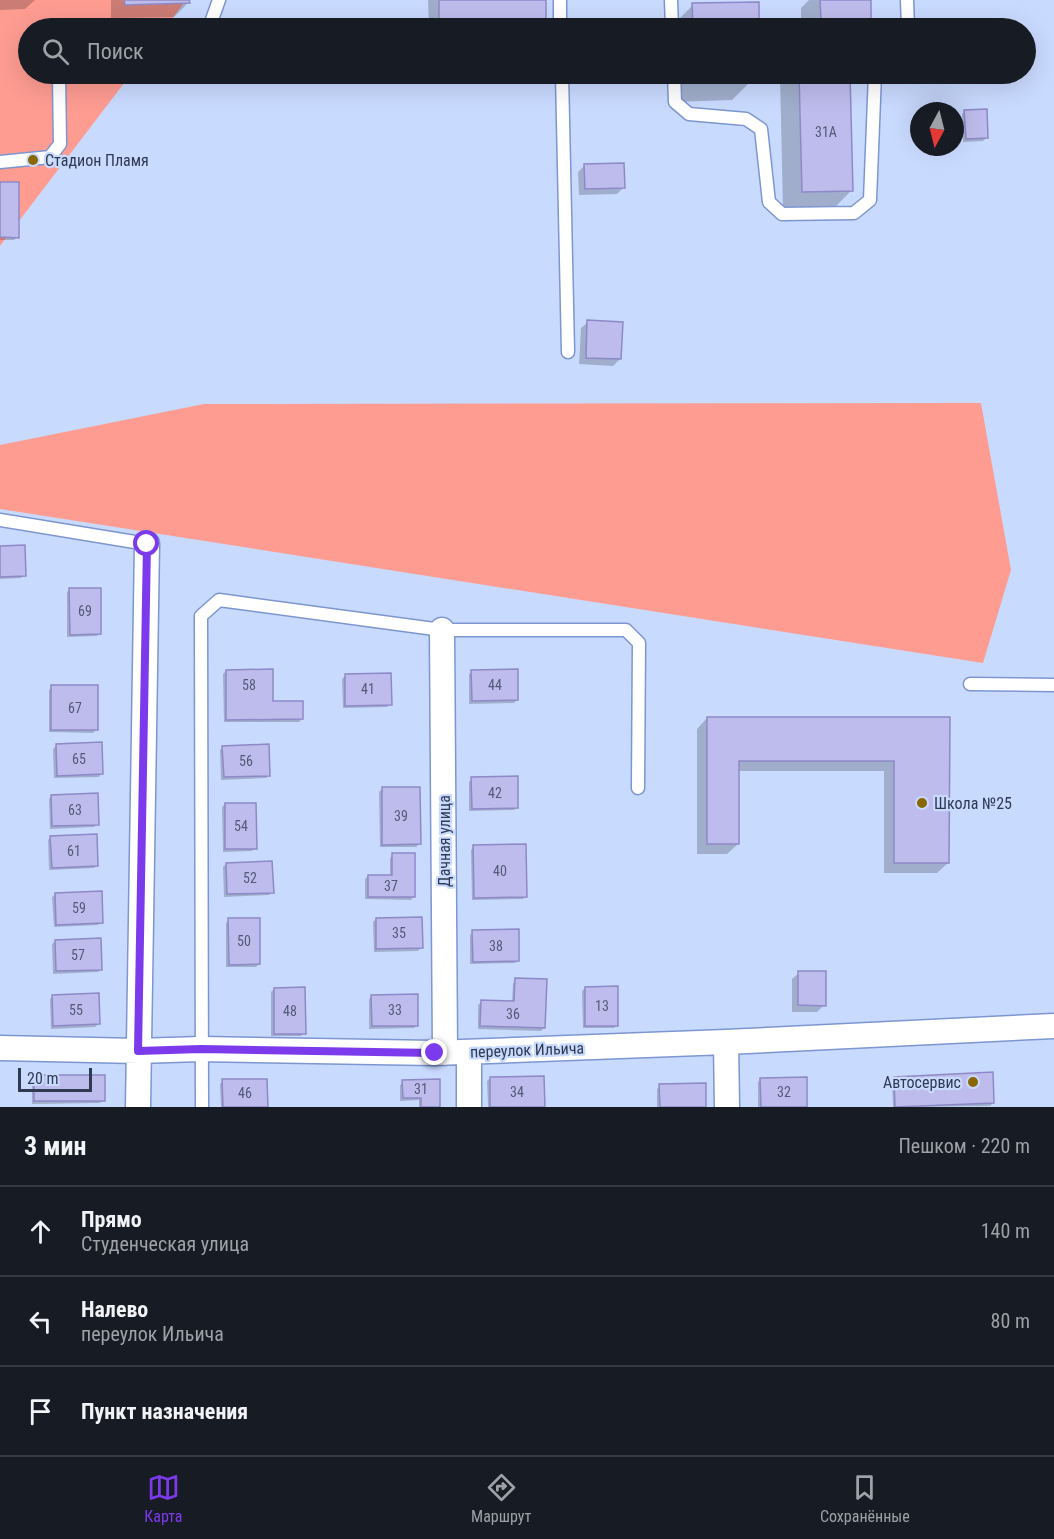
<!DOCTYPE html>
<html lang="ru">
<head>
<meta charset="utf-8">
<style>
	:root { --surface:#171b24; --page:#242831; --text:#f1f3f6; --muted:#9ea1a6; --line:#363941; --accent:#7c3aed }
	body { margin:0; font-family:"Roboto Condensed",sans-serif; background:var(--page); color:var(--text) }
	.compass { position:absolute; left:910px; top:102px; width:54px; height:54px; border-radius:50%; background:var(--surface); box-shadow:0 6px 24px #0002; rotate:187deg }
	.scale { position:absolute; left:18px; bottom:15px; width:74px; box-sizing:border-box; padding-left:6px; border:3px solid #2f3a52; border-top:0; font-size:16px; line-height:21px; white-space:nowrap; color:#2f3a52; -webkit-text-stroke:4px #c9daff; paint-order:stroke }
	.stop { position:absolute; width:18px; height:18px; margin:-14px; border:4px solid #7c3aed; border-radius:50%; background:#fff }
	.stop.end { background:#7c3aed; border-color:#fff; box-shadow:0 2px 6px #0008 }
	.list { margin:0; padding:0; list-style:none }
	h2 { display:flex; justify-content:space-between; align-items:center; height:78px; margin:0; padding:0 24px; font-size:26px }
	h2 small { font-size:20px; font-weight:400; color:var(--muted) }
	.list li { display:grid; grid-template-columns:39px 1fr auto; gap:18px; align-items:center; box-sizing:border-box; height:90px; padding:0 24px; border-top:2px solid var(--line) }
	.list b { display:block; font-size:22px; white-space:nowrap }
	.list p { margin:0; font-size:20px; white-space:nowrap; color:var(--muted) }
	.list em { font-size:20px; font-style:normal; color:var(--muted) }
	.icon { flex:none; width:33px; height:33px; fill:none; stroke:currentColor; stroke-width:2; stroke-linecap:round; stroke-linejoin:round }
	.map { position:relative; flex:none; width:1054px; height:1107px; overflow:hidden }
	.search { position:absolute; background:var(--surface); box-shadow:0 6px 24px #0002; left:18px; right:18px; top:18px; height:66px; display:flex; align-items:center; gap:15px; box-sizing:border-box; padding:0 21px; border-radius:33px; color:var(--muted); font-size:22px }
	.sheet { height:348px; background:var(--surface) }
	nav { display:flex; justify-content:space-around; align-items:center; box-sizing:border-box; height:84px; border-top:2px solid var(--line); background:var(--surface); font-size:16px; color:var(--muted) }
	nav a { display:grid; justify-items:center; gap:3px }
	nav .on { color:var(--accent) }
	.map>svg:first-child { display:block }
</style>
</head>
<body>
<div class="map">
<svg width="1054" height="1107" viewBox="0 0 1054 1107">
	<rect width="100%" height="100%" fill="#c9daff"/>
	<path fill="#fe9c92" d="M0,0H186L165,28H28V74H131L0,246Z
		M981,403L1011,570L983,663L0,509V445L204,404Z"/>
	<path fill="#0003" d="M0,0H35L25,9L0,10Z
		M111,0H191L174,17L111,18Z
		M428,0H544L545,23L539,28H429Z
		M809,0H869L870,28H673V25L693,5L758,23L801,22V8Z
		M674,74H849L852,190L832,210L783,211L780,74H752V80L732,100L675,102Z
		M965,111L986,138L983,141L963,142L962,114Z
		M584,166L624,187L617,194L579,195L578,172Z
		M0,183L17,237L14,240H0Z
		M588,322L620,359L613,366L579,364L581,328Z
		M0,547L24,575L21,578L0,579Z
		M70,589L100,633L97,636L67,637V592Z
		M226,671L271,703L302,719L299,722H224L223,674Z
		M472,671L517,700L514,703L469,704V674Z
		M345,676L390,704L387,707L343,708L342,679Z
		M52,687L96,730L93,733L49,732V690Z
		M707,718H948V863L937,873H884V771H738V844L727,854H697V729Z
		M56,746L102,773L99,777L54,778L53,749Z
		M223,747L269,775L266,778L221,780L220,750Z
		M472,779L517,807L514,810L469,811V782Z
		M382,789L419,844L416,847H380L379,792Z
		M52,796L97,824L94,827L50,829L49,799Z
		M225,804L255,848L252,851L223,852L222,807Z
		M51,837L97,865L94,868L49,870L48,840Z
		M474,847L526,896L523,899L472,900L471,850Z
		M393,855L414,896L411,900L365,899V879L368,876H390V858Z
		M226,864L272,892L269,895L224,897L223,867Z
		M56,894L101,922L98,925L54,927L52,897Z
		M376,919L421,948L418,951L374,952L373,922Z
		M229,920L259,964L256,967H226V923Z
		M473,932L518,960L515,963L470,964V935Z
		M55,941L101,969L98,972L53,974L52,944Z
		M799,973L824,1005L817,1012H792V979Z
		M516,980L544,1028L541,1031L478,1029V1005L481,1002H512L513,983Z
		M585,988L617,1025L614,1028H583L582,991Z
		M274,989L304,1033L301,1036H271V992Z
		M53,996L98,1024L95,1027L51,1029L50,999Z
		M372,996L417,1025L414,1028L369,1029V999Z
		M35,1077L104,1100L100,1103L32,1104V1080Z
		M490,1078L543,1107H488L487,1081Z
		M895,1078L993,1103L990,1106L893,1107L892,1081Z
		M761,1079L806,1107H758V1082Z
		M223,1081L266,1107H221L220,1084Z
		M403,1082L439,1107H419V1100L400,1101V1085Z
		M660,1086L705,1107H657V1089Z"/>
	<path fill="#bebcec" stroke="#8d89c7" stroke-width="1.5" d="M124,0H189L190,3L125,5Z
		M439,0H546V24L439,26Z
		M820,0H871V28H693L692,3L759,2V21L821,20Z
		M694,74H754V81L694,83Z
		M799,74H850L853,191L802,192Z
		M987,109L988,138L966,139L964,110Z
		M624,163L625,188L585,189L584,164Z
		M0,182H19V238L0,237Z
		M587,320L623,322L621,359L586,358Z
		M25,545L26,576L0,577V546Z
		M69,588H101V634L70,635Z
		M273,669V701H303V719L226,720V670Z
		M518,669V700L472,701L471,670Z
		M391,673L392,705L345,706V674Z
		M51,685H98V730H51Z
		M707,717H950L949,863H894V761H739V844H707Z
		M102,742L103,774L57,776L56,744Z
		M269,744L270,776L224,777L222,746Z
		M518,776V808L472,809L471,777Z
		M382,787H420L421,844L382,845Z
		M98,793L99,825L52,826L51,795Z
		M225,803H256L257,849H225Z
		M97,834L98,866L52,868L50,836Z
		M526,844L527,897L474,898L473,845Z
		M392,853H415V897H368V875H392Z
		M272,861L274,893L227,894L226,863Z
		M102,891L103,923L56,925L55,893Z
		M422,917L423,948L376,949V918Z
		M228,918H260V964L229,965Z
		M519,929V961L473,962L472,930Z
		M101,938L102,970L56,971L55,940Z
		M798,971H826V1006L798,1005Z
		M515,978L547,979L545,1028L480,1026L481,1000L514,1001Z
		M618,986V1026H585V987Z
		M305,987L306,1034H274V988Z
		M99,993L100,1024L53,1026L52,995Z
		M418,994V1026H372L371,995Z
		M993,1072L994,1103L895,1107L894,1077Z
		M34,1075H105V1101H34Z
		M544,1076L545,1107H490V1077Z
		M807,1077V1107H761L760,1078Z
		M222,1079H267L268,1107H223Z
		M440,1079V1107H421V1098H403L402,1080Z
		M706,1083V1107H660L659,1084Z"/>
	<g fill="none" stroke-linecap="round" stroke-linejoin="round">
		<defs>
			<path id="lane" d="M560,0V28
				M671,0L672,28
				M907,0L908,28
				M209,28L219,0
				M562,74L568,352
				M674,74L675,102L689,114L746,119L761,129L769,202L782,214L854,213L870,200L875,74
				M0,162L50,157L60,144L59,74
				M0,520L147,544
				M970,684L1054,685
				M202,1107L201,616L219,600L442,630H626L639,643L638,788"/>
			<path id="street" d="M442,630L445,1053
				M726,1042L727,1107
				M0,1048L138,1051L200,1049L435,1053L726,1042L1054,1026
				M469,1052V1107
				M138,1107L147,544"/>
		</defs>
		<use href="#lane" stroke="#7d96d0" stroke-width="15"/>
		<use href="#street" stroke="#7d96d0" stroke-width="27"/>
		<use href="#lane" stroke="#fff" stroke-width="12"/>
		<use href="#street" stroke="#fff" stroke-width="24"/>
	</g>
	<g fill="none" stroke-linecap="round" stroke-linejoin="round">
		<path stroke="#7c3aed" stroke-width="8" d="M147,544L138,1051L201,1049L435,1053"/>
	</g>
	<g fill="#886704" stroke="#c9daff" stroke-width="2">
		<circle cx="33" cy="160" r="6"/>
		<circle cx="922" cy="803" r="6"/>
		<circle cx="973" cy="1082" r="6"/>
	</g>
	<g text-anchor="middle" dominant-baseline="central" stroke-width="4.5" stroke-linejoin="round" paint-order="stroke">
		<g font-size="14" fill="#535a78">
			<text x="826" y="132">31А</text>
			<text x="85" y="611">69</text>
			<text x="249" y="685">58</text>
			<text x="495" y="685">44</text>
			<text x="368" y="689">41</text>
			<text x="75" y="708">67</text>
			<text x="79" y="759">65</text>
			<text x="246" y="761">56</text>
			<text x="495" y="793">42</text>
			<text x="75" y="810">63</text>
			<text x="401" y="816">39</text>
			<text x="241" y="826">54</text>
			<text x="74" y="851">61</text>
			<text x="500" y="871">40</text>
			<text x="250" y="878">52</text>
			<text x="391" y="886">37</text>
			<text x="79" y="908">59</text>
			<text x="399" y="933">35</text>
			<text x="244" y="941">50</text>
			<text x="496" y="946">38</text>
			<text x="78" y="955">57</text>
			<text x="602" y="1006">13</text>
			<text x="76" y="1010">55</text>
			<text x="395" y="1010">33</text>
			<text x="290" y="1011">48</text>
			<text x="513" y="1014">36</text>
			<text x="421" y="1089">31</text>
			<text x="517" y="1092">34</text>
			<text x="784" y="1092">32</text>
			<text x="245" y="1093">46</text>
		</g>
		<g font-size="16" fill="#2f3a52" stroke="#c9daff" text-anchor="start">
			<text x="45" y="160">Стадион Пламя</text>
			<text x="934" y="803">Школа №25</text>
			<text x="961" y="1082" text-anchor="end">Автосервис</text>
		</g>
		<g font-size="16" fill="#2f3a52" stroke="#c9daff">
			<text transform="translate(444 841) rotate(-90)">Дачная улица</text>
			<text transform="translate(527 1050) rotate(-2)">переулок Ильича</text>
		</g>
	</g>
</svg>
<svg class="compass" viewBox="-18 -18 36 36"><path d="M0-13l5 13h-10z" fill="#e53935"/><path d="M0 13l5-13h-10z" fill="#9ea1a6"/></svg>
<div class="scale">20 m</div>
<div class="stop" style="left:147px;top:544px"></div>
<div class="stop end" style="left:435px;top:1053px"></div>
<div class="search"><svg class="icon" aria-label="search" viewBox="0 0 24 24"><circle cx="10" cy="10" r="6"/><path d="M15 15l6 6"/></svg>Поиск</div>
</div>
<section class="sheet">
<h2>3 мин<small>Пешком · 220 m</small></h2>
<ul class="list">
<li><svg class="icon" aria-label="ahead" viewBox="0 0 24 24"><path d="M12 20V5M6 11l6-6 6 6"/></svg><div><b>Прямо</b><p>Студенческая улица</p></div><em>140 m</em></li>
<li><svg class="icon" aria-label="left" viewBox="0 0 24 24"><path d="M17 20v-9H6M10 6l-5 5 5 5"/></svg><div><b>Налево</b><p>переулок Ильича</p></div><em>80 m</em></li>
<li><svg class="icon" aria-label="arrive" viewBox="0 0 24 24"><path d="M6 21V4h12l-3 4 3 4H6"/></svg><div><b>Пункт назначения</b></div></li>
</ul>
</section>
<nav>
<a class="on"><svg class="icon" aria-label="map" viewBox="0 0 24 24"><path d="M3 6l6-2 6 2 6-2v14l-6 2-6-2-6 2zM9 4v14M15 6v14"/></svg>Карта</a>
<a><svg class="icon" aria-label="directions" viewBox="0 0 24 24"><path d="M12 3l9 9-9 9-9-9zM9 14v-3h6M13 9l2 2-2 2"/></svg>Маршрут</a>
<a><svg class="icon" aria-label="saved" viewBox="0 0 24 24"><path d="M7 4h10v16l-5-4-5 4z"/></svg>Сохранённые</a>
</nav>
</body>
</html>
